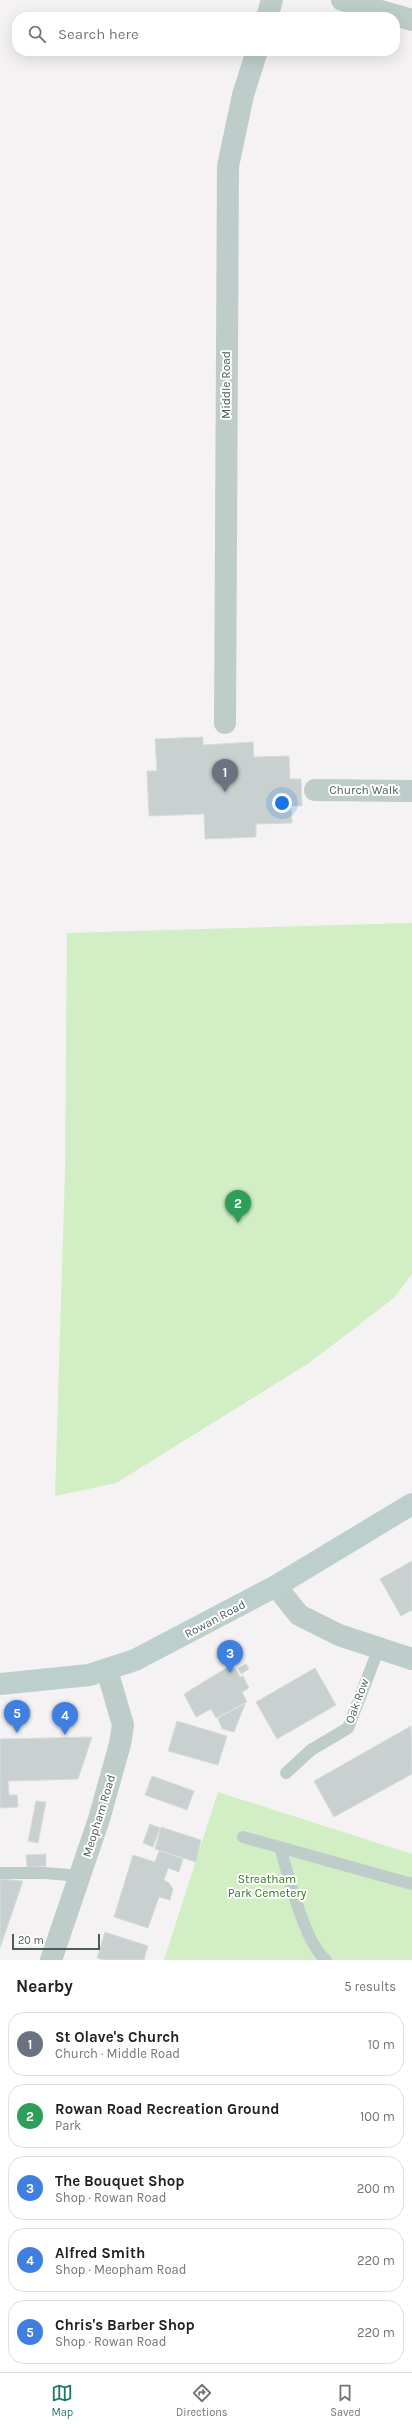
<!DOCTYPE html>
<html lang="en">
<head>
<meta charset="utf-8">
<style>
	:root { --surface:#fff; --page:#f2f2f2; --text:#202124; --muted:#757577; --line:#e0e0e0; --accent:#21766c }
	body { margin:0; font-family:Karla,sans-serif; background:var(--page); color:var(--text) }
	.scale { position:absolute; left:12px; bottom:10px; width:88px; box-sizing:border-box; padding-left:4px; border:2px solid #4a5e5a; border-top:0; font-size:11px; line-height:14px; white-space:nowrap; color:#4a5e5a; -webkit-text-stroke:3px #fff; paint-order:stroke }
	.you { position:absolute; left:282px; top:803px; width:14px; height:14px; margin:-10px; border:3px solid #fff; border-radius:50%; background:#1a73e8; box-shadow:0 0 0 6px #1a73e833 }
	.badge { display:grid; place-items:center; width:26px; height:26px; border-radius:50%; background:var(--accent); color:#fff; font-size:13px; font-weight:700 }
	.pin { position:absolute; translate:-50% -33px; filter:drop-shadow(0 1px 2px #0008) }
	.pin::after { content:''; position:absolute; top:21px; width:14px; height:12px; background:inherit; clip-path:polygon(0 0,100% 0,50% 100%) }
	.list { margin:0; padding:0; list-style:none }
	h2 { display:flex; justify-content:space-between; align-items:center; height:52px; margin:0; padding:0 16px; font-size:17px }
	h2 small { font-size:13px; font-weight:400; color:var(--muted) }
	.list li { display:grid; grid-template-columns:26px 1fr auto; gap:12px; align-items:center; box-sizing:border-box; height:64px; margin:0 8px 8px; padding:0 8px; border:1px solid var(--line); border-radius:16px }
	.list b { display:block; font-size:15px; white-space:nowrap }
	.list p { margin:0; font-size:13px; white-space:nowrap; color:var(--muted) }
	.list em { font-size:13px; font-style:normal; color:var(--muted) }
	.icon { flex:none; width:22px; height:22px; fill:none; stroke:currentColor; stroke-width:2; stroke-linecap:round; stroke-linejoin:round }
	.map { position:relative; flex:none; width:412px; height:1960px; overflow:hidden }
	.search { position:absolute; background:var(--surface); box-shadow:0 4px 16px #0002; left:12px; right:12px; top:12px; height:44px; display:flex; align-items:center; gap:10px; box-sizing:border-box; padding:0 14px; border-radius:16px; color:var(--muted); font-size:15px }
	.sheet { height:412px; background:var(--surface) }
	nav { display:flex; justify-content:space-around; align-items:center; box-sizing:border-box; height:56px; border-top:1px solid var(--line); background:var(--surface); font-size:11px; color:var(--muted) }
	nav a { display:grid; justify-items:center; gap:2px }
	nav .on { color:var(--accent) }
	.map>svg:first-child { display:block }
</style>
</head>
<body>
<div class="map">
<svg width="412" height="1960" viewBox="0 0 412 1960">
	<rect width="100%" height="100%" fill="#f4f2f3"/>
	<path fill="#d1eec4" d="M412,923V1274L394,1298L309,1363L116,1483L55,1496L65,1173L67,933Z
		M218,1792L412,1854V1960H164Z"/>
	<path fill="#c9d0d0" stroke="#d6dcdd" d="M203,737V745L253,742L254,757L289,756L290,779H301L302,806H291L292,823L256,824V837L205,839L204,814L149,816L147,771H157L155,739Z
		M412,1561V1610L401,1616L380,1579Z
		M246,1664L249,1669L241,1674L238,1668Z
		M228,1667L236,1669L240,1677L243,1676L249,1688L242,1692L247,1702L216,1718L211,1709L196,1717L184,1694Z
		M315,1668L336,1705L277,1739L256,1702Z
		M245,1704L234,1732L222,1729L218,1718Z
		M177,1721L227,1736L218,1765L168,1751Z
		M411,1726L412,1774L334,1817L314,1781Z
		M92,1737L78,1779L8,1781L9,1795H17L18,1807L0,1808V1739Z
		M152,1776L194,1791L187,1810L145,1795Z
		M36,1801L46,1802L38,1843L28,1841Z
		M150,1824L160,1828L153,1847L143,1843Z
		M161,1827L201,1840L196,1862L155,1849Z
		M159,1851L183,1859L179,1872L168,1868L164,1880L169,1883L173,1889L170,1900L159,1897L148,1928L114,1917L133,1855L155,1862Z
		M46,1854V1866L27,1867L26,1855Z
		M0,1879L23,1881L0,1948Z
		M105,1932L148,1946L144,1960H104L97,1958Z"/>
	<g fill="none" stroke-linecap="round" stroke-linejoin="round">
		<path stroke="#becdca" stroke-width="12" d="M286,1773L311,1750L348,1728L379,1648
			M243,1837L412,1884
			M280,1847C288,1874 305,1944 326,1960
			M0,1873H45L80,1876"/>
		<path stroke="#becdca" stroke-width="22" d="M342,0L412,20
			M267,17L272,0
			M225,723L228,166L243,95L257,51
			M315,790L412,791
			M276,1586L299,1615L339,1635L412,1659
			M51,1960L99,1819L120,1744L123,1725L107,1670"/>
		<path stroke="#bccfcc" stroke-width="22" d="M0,1684L89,1675L135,1660L276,1586L412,1504"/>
	</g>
	<g text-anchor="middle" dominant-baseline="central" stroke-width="4" stroke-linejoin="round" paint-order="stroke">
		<g font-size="12" fill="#4a5e5a" stroke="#fff">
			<text transform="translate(226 385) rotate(-90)">Middle Road</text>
			<text x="364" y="790">Church Walk</text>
			<text transform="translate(215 1619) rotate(-28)">Rowan Road</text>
			<text transform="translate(357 1701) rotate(-70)">Oak Row</text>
			<text transform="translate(99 1816) rotate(-73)">Meopham Road</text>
		</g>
		<g font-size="12" fill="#2f7e1c" stroke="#fff">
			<text x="267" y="1879">Streatham<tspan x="267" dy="14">Park Cemetery</tspan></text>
		</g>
	</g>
</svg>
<div class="scale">20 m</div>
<div class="you"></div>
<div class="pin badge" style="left:225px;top:792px;background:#6b7280">1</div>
<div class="pin badge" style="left:238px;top:1223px;background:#2e9e5b">2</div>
<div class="pin badge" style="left:230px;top:1673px;background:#3f7fe0">3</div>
<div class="pin badge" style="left:65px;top:1735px;background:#3f7fe0">4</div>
<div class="pin badge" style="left:17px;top:1733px;background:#3f7fe0">5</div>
<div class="search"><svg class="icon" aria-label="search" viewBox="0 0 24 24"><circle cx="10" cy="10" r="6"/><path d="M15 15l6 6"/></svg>Search here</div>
</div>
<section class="sheet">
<h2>Nearby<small>5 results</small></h2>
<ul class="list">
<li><span class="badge" style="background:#6b7280">1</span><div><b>St Olave's Church</b><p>Church · Middle Road</p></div><em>10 m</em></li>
<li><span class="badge" style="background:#2e9e5b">2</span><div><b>Rowan Road Recreation Ground</b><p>Park</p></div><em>100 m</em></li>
<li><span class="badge" style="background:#3f7fe0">3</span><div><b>The Bouquet Shop</b><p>Shop · Rowan Road</p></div><em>200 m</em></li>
<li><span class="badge" style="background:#3f7fe0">4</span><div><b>Alfred Smith</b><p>Shop · Meopham Road</p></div><em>220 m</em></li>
<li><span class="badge" style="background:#3f7fe0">5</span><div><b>Chris's Barber Shop</b><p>Shop · Rowan Road</p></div><em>220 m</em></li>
</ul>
</section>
<nav>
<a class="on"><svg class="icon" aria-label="map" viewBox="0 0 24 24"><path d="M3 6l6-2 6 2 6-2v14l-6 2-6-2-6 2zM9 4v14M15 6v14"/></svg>Map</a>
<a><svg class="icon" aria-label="directions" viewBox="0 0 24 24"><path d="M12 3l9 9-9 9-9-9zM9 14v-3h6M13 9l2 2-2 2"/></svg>Directions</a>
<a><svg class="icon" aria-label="saved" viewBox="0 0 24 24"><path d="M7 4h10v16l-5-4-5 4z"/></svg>Saved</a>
</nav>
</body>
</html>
